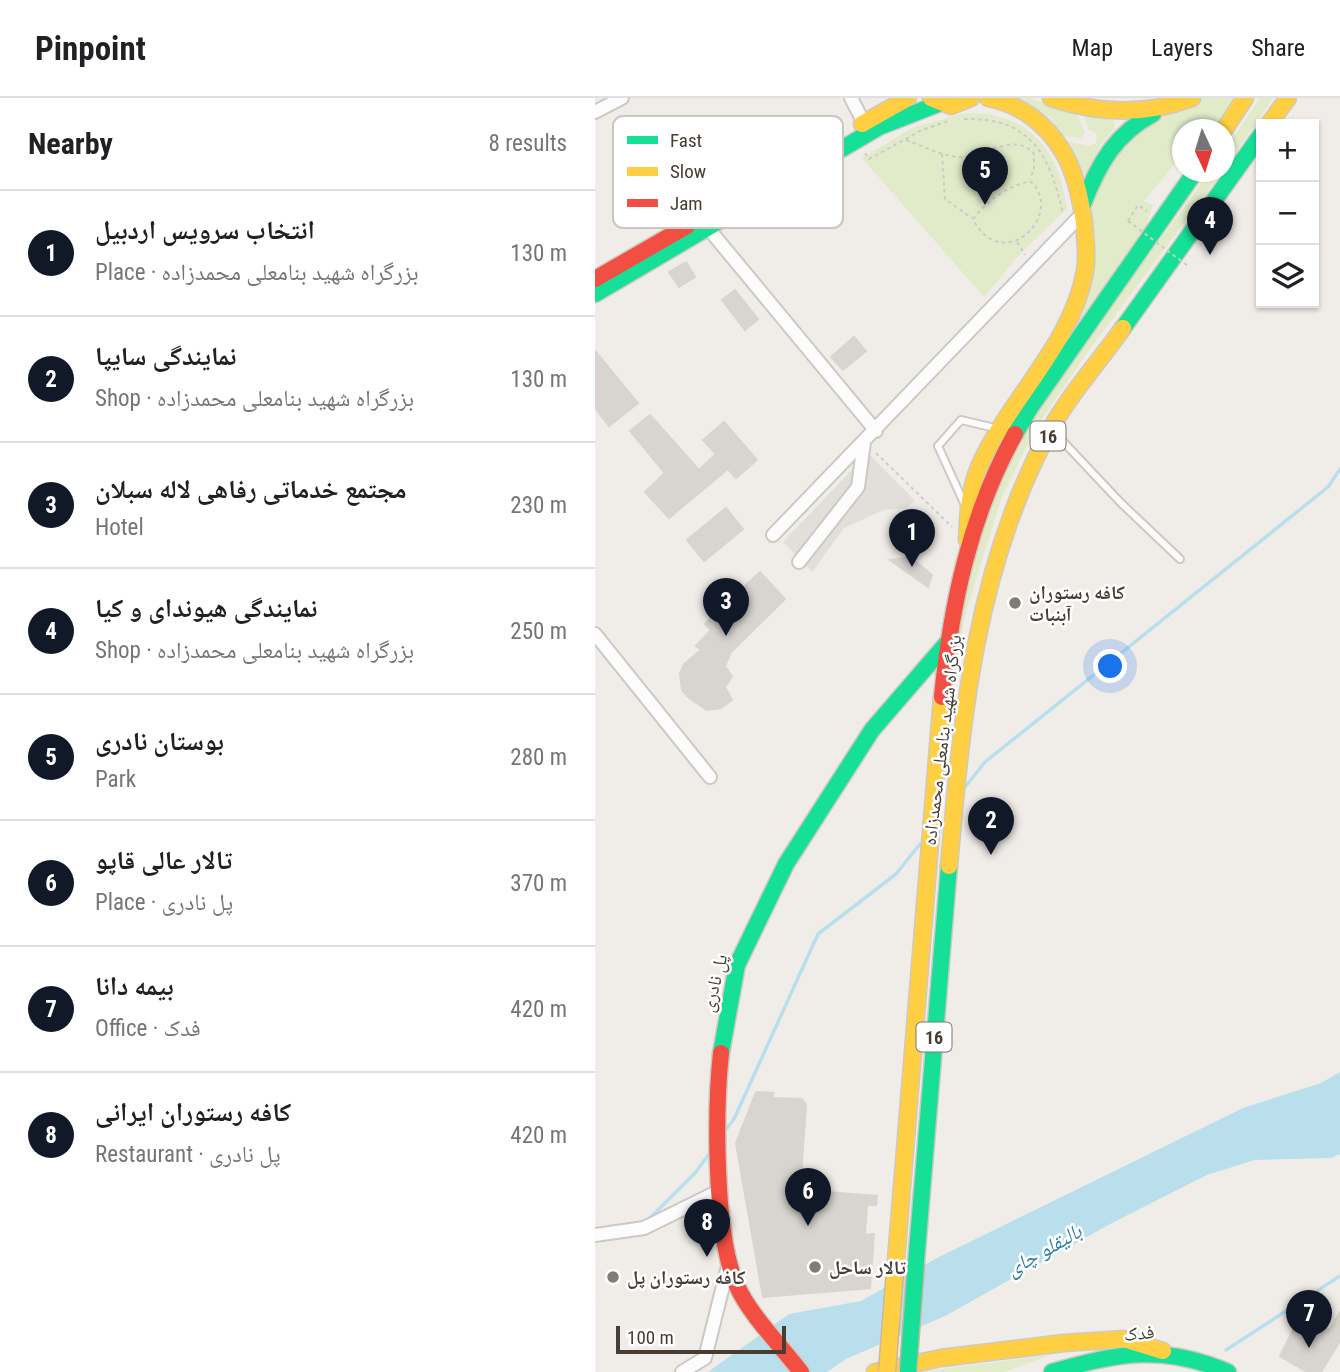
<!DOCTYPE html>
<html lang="en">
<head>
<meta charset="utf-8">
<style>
	:root { --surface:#fff; --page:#f2f2f2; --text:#202124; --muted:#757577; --line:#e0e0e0; --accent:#111827 }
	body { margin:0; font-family:"Roboto Condensed","Noto Naskh Arabic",sans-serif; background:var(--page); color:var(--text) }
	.controls { position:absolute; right:21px; top:21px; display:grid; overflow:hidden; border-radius:0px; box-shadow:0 2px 5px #0004 }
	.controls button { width:63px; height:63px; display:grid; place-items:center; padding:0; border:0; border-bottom:2px solid var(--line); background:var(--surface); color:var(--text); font:35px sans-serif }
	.compass { position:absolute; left:577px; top:21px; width:63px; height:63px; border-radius:50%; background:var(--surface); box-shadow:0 2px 5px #0004; rotate:176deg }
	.scale { position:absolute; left:21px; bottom:18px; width:170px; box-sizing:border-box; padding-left:7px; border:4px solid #463d35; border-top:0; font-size:19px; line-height:24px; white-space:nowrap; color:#463d35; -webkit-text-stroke:5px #fff; paint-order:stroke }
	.you { position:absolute; left:516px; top:569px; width:24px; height:24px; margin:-18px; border:5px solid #fff; border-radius:50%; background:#1a73e8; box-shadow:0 0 0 10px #1a73e833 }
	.badge { display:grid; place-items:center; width:46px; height:46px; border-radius:50%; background:var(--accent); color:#fff; font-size:23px; font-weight:700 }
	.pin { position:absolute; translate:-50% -58px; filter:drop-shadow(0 2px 4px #0008) }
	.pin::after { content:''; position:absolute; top:37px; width:24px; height:21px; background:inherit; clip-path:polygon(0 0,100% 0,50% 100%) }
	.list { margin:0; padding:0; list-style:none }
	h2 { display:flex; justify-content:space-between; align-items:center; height:91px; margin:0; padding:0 28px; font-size:30px }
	h2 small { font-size:23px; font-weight:400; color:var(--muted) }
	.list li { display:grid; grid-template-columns:46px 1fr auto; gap:21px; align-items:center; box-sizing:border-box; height:126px; padding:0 28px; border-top:2px solid var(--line) }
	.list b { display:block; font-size:26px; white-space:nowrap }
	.list p { margin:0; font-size:23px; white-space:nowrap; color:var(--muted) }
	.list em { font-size:23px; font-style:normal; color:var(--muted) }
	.icon { flex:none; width:38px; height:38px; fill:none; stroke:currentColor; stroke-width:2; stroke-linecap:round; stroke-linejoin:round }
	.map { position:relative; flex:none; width:745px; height:1274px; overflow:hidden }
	header { display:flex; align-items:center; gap:42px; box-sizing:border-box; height:98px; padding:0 35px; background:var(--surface); border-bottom:2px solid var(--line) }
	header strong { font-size:33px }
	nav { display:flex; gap:38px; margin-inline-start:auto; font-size:24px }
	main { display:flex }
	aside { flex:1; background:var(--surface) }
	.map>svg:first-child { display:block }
</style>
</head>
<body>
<header>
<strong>Pinpoint</strong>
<nav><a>Map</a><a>Layers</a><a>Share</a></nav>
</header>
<main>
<aside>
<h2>Nearby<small>8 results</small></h2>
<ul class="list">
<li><span class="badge">1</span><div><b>انتخاب سرویس اردبیل</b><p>Place · بزرگراه شهید بنامعلی محمدزاده</p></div><em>130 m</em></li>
<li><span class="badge">2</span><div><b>نمایندگی سایپا</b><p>Shop · بزرگراه شهید بنامعلی محمدزاده</p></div><em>130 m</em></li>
<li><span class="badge">3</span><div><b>مجتمع خدماتی رفاهی لاله سبلان</b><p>Hotel</p></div><em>230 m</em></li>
<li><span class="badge">4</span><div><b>نمایندگی هیوندای و کیا</b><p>Shop · بزرگراه شهید بنامعلی محمدزاده</p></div><em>250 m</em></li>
<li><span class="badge">5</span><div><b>بوستان نادری</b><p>Park</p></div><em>280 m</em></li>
<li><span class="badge">6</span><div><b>تالار عالی قاپو</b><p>Place · پل نادری</p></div><em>370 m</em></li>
<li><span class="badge">7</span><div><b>بیمه دانا</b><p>Office · فدک</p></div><em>420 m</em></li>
<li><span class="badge">8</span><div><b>کافه رستوران ایرانی</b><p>Restaurant · پل نادری</p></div><em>420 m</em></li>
</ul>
</aside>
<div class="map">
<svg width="745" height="1274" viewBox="0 0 745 1274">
	<rect width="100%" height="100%" fill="#f0ede9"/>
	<path fill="#e1eac9" d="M422,0H434L481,15L490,34L486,40L469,38L454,19Z
		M609,0H641L619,31L587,32V57L549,103L558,107L551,129L446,278L494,194L500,144L495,102L517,55L560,19Z
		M665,0H678L630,70V52Z
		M369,15C433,13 464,51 472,111L423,158L389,199L267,60L315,31Z
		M489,18L519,22L520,30L506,46L488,82L470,43L495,48L501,45L502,36L493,31Z
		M614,74H627L489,259L439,333L407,399L370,517L357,596C359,497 392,394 444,310C495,228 560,153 614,74Z
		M456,1257L409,1274H325Z"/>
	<path fill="#e2deda" d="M273,355L320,403L310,410L289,412L249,430L217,474L188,444Z"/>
	<path fill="#b9dfed" d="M745,974V1056L736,1060L660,1062L612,1077L517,1125L350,1218L251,1261L232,1274H113L194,1216L266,1203L342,1160L648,1010L726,985Z"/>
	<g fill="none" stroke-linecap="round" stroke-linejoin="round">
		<path stroke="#b9dfed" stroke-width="3.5" d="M371,688L390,664L733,389L745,371
			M129,1034L139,1021L223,836L301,776L325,746
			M54,1121L100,1075L117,1052
			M631,1252L745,1178"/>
	</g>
	<path fill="#d8d4d0" stroke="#d8d4cf" stroke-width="2" d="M91,164L100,179L84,189L74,174Z
		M140,192L163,221L150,232L127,202Z
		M259,239L271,253L248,272L236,259Z
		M0,253L43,305L14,328L0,310Z
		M55,317L104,372L121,356L108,342L129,324L162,362L141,380L133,371L74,420L50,394L70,375L35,333Z
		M131,410L148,431L109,463L92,442Z
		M315,459L337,477L333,489L295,462Z
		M165,474L190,501L136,554L130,568L137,579L130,589L137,602L126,610L112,612L94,600L87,592L85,576L89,566L106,552L101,548L116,532L110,526Z
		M161,994L178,995L177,1000L207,1001L211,1007L205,1092L282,1098L281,1107H272L270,1137L279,1136L275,1190L168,1199L141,1045Z
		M745,1214V1243L726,1274H712L685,1258L698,1232L715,1240L724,1226L735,1232Z"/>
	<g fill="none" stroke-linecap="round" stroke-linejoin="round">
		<defs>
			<path id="lane" d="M460,335L526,405L585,461
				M369,405L343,348L366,322L400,330"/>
			<path id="street" d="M256,0L269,25
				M0,14L27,0
				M113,130L281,333
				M178,437L488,115
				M204,464L263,389L269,344
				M0,536L115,679
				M0,1137L49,1130L124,1093
				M87,1274L110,1260L133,1168"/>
			<path id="fast" d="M488,106C503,67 520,36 558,16
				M0,196L284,29L343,6
				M528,230L666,37
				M420,336L435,310L600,74
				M126,955L142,867L191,766L277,632L352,545
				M321,1165L354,768
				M457,1274C524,1255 567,1246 633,1274"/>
			<path id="slow" d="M336,0L356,8L376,0
				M456,0C504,16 550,18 597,0
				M267,26L313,0
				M674,26L693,0
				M629,32L650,0
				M372,442C373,417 374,393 384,369C413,302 477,247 490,173C493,157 490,141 489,125C486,101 481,76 468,54C452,26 425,6 393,0
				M354,768C367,617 381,469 454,334C474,297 504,264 528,230
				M300,1174L347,599
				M280,1274L346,1260L469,1245L529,1241L568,1253"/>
			<path id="jam" d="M0,181L92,128
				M347,599C356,507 375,417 420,336
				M126,955C120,1011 119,1139 142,1188C155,1217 187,1249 206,1274"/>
		</defs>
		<use href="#lane" stroke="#ccc9c5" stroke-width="10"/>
		<use href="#street" stroke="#ccc9c5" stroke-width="16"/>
		<use href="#fast" stroke="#cfc9c0" stroke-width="19"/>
		<use href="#slow" stroke="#cfc9c0" stroke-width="19"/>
		<use href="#jam" stroke="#cfc9c0" stroke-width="19"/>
		<path stroke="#cecbc7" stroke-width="2" stroke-dasharray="3.5 3.5" stroke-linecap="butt" d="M369,21C436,19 455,57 468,116
			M311,42C328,48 344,57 362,59C386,61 420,32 439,56V71L435,81
			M270,55L274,61L327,32L353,23
			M347,56L350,101L377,120
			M435,83C472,116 407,179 378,121C393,102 411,89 435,83Z
			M533,123L543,107L552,113
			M422,144L430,157
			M281,355L357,429"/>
		<use href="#lane" stroke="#fdfcfc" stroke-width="6"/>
		<use href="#street" stroke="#fdfcfc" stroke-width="12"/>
		<use href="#fast" stroke="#16e098" stroke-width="16"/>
		<use href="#slow" stroke="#ffcf43" stroke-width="16"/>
		<use href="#jam" stroke="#f24e42" stroke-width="16"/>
		<defs>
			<path id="fast-bridge" d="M313,1274L321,1165"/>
			<path id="slow-bridge" d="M292,1274L300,1174"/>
		</defs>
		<use href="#fast-bridge" stroke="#c7b7a5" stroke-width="19" stroke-linecap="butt"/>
		<use href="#slow-bridge" stroke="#c7b7a5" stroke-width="19" stroke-linecap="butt"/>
		<path stroke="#cecbc7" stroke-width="2" stroke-dasharray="3.5 3.5" stroke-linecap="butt" d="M533,123L593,168"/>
		<use href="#fast-bridge" stroke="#16e098" stroke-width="16"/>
		<use href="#slow-bridge" stroke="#ffcf43" stroke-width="16"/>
	</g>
	<g fill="#827b74" stroke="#fff" stroke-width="2.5">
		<circle cx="420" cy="505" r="7"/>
		<circle cx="220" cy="1169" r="7"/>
		<circle cx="18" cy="1179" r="7"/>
	</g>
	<g text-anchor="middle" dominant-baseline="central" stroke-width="5" stroke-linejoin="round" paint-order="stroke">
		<g fill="#fff" stroke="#7e7772" stroke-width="2">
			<rect x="435.5" y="323.5" width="35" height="29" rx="5"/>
			<rect x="321.5" y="924.5" width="35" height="29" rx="5"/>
		</g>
		<g font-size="18" font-weight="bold" fill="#463d35">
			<text x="453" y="338">16</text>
			<text x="339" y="939">16</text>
		</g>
		<g font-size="19" font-weight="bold" fill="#463d35" stroke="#fff" text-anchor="start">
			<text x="434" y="494">کافه رستوران<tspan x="434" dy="22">آبنبات</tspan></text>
			<text x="234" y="1169">تالار ساحل</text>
			<text x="32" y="1179">کافه رستوران پل</text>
		</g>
		<g font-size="19" fill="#463d35" stroke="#fff">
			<text transform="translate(347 642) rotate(-83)">بزرگراه شهید بنامعلی محمدزاده</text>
			<text transform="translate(119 885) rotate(-76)">پل نادری</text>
			<text transform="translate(544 1235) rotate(-6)">فدک</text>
		</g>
		<g font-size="21" font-style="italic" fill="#2c7ea0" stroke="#fff">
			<text transform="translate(449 1152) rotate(-30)">بالیقلو چای</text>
		</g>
	</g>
	<rect x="18" y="18" width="230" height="112" rx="10" fill="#fff" stroke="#c8c5c2" stroke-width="2"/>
	<rect x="32" y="38" width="31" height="8" fill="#16e098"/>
	<rect x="32" y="69" width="31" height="9" fill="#ffcf43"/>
	<rect x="32" y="101" width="31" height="8" fill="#f24e42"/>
	<g font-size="19" fill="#463d35">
		<text x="75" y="49">Fast</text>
		<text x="75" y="80">Slow</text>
		<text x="75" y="112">Jam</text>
	</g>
</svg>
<div class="controls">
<button>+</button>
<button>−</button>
<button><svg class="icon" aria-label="layers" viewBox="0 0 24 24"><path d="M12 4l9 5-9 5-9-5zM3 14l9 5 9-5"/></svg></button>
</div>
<svg class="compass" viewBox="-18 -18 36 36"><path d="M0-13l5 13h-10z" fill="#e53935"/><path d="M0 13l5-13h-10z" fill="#757577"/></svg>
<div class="scale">100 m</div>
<div class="you"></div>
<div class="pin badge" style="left:317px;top:469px">1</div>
<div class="pin badge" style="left:396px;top:757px">2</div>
<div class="pin badge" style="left:131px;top:538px">3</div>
<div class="pin badge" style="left:615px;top:157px">4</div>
<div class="pin badge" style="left:390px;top:107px">5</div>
<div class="pin badge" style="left:213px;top:1128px">6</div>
<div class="pin badge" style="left:714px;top:1250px">7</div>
<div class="pin badge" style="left:112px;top:1159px">8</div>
</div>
</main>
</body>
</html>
